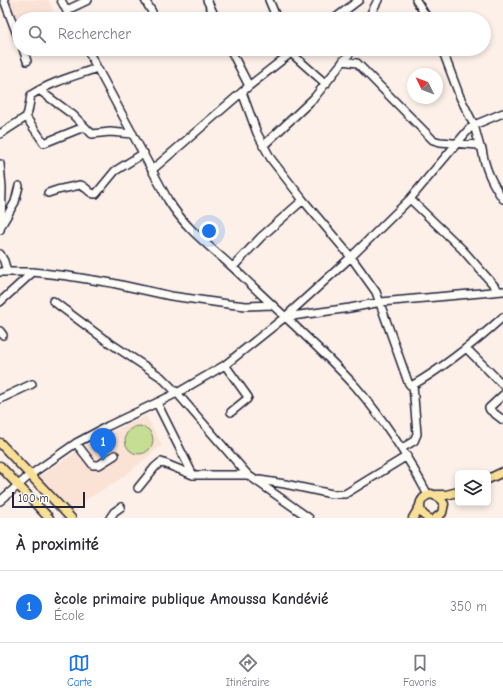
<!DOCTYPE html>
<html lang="fr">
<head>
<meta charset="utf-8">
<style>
	:root { --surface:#fff; --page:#f7f7f7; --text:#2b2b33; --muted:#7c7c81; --line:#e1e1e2; --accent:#1a73e8 }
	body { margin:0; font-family:"Comic Neue",sans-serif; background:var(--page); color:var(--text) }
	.controls { position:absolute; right:12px; bottom:12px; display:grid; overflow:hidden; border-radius:6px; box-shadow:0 2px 6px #0003 }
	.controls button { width:36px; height:36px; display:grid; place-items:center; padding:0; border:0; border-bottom:1px solid var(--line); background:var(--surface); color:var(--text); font:20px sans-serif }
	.compass { position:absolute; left:407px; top:68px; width:36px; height:36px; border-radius:50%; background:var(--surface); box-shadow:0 2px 6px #0003; rotate:313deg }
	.scale { position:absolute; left:12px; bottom:10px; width:73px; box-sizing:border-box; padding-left:4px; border:2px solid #22223b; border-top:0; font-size:11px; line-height:14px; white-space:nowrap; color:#22223b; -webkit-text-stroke:3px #fdfcf7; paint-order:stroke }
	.you { position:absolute; left:209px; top:231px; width:14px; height:14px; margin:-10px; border:3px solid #fff; border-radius:50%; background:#1a73e8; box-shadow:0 0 0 6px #1a73e833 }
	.badge { display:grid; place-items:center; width:26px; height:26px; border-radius:50%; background:var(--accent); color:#fff; font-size:13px; font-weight:700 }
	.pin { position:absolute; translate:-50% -33px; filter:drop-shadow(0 1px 2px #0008) }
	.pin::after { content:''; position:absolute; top:21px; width:14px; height:12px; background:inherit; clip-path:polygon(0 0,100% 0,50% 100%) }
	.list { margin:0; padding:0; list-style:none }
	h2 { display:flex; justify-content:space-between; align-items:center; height:52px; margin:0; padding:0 16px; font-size:17px }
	h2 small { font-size:13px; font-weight:400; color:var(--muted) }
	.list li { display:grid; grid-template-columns:26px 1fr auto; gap:12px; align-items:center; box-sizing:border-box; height:72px; padding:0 16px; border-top:1px solid var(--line) }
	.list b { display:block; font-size:15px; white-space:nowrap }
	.list p { margin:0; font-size:13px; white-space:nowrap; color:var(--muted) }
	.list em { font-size:13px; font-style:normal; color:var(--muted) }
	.icon { flex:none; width:22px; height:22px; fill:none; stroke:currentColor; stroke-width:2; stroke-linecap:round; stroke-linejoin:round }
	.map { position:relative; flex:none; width:503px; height:518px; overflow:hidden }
	.search { position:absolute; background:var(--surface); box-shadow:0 2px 6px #0003; left:12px; right:12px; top:12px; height:44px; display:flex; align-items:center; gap:10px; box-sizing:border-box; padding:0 14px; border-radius:22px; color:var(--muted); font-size:15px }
	.sheet { height:124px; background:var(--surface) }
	nav { display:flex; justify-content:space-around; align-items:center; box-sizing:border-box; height:56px; border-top:1px solid var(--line); background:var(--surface); font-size:11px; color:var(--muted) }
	nav a { display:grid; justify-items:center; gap:2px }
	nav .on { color:var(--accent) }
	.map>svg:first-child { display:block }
</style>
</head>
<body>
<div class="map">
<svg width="503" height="518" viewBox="0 0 503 518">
	<rect width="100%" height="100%" fill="#fcf0e8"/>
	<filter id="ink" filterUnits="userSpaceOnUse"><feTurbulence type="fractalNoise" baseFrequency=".025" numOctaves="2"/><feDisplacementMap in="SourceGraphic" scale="8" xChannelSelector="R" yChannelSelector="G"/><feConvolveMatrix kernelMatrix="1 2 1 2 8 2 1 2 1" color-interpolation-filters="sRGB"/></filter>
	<g filter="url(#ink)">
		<path fill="#fae2d5" d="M7,0H48L53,9L51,12L53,16L57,15L59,19H19V34Z
			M25,49H53L27,55Z
			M146,416L162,445L123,477L87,499L75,513L39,477L96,439Z"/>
		<path fill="#c6de94" stroke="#748068" d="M125 440a14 14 0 1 1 28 0a14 14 0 1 1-28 0Z"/>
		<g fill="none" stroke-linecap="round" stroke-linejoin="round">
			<defs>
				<path id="minor" d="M4,0L19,40
					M61,0L71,19
					M145,0L152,12
					M207,0L216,19
					M269,0L277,19
					M416,0L428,19
					M67,10L88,0
					M334,19L359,0
					M368,19L378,0
					M23,49L27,61
					M87,49L168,200C189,234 216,250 243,277C281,314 321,348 356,387C385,421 407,455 428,495
					M230,49L249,86
					M442,49L460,97L474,125L480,147
					M289,50L291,53L326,84
					M343,61L357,63L433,140L440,142L478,145L482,149C485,169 492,183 503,199
					M39,90L73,115L92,134L110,132L133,134
					M242,92L257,133L271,159L303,200L351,257L376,292L408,382L410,385H413C446,366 475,342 503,317
					M26,117L44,143L84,127
					M0,134L26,117L28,112L31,95C51,82 75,76 97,68
					M263,146L314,98L353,49
					M0,164L2,188L1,226L0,230
					M152,170L249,86L296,49
					M48,193L57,190L80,185C87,186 89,195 96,194L115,171L144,153
					M410,199L462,249L498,290
					M1,226L15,202L19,186
					M0,254L4,261L7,272
					M233,267L261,237L303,200
					M0,272H33L68,276L112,283L171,296L228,304L246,306L271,305
					M53,301L104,339L161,377L177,393L248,475L309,518
					M0,302L33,272
					M285,317L350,308L381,302L503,291
					M0,331L3,335
					M466,348L503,385
					M225,365L248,397L247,399L231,412
					M503,395L489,408L490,410L503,420
					M0,399L32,384
					M157,403L193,475
					M76,443L93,465H99L115,455
					M402,448L414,441L417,434L413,385
					M259,480L285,484L332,494H345L407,456
					M138,488L155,467L161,462L193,475H248
					M0,501L30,475L76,443L108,426L177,393L225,365L285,317L351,257L410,199L469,129L474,125L503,113
					M110,518L114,512L121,507"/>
				<path id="major" d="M0,443L71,518
					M0,466L49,518
					M488,479L503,472
					M437,495H446L458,492
					M413,518L420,506
					M428,518C416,512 418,497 431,494L439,497L444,504L442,513L436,518"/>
			</defs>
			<use href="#minor" stroke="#22223b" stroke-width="10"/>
			<use href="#major" stroke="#22223b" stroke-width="11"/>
			<use href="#minor" stroke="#fdfcf7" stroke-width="7"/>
			<use href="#major" stroke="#fadf96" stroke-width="8"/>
		</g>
	</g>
</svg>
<div class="controls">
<button><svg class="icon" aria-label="layers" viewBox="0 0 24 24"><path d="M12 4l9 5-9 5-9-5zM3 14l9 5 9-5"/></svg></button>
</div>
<svg class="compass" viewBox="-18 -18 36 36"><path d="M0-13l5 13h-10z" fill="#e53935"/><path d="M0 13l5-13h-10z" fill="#7c7c81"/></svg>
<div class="scale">100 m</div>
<div class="you"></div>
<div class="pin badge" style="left:103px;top:461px">1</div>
<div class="search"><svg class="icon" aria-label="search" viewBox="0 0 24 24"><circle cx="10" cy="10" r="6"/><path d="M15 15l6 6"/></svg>Rechercher</div>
</div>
<section class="sheet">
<h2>À proximité<small></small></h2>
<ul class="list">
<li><span class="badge">1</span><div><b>ècole primaire publique Amoussa Kandévié</b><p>École</p></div><em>350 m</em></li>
</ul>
</section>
<nav>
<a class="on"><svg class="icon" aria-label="map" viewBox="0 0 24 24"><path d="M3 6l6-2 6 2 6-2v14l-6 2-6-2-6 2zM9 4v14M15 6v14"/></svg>Carte</a>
<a><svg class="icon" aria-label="directions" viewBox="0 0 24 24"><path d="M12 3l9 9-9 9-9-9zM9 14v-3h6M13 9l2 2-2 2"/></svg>Itinéraire</a>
<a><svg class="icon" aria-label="saved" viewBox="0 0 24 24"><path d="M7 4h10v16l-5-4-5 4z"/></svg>Favoris</a>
</nav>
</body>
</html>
